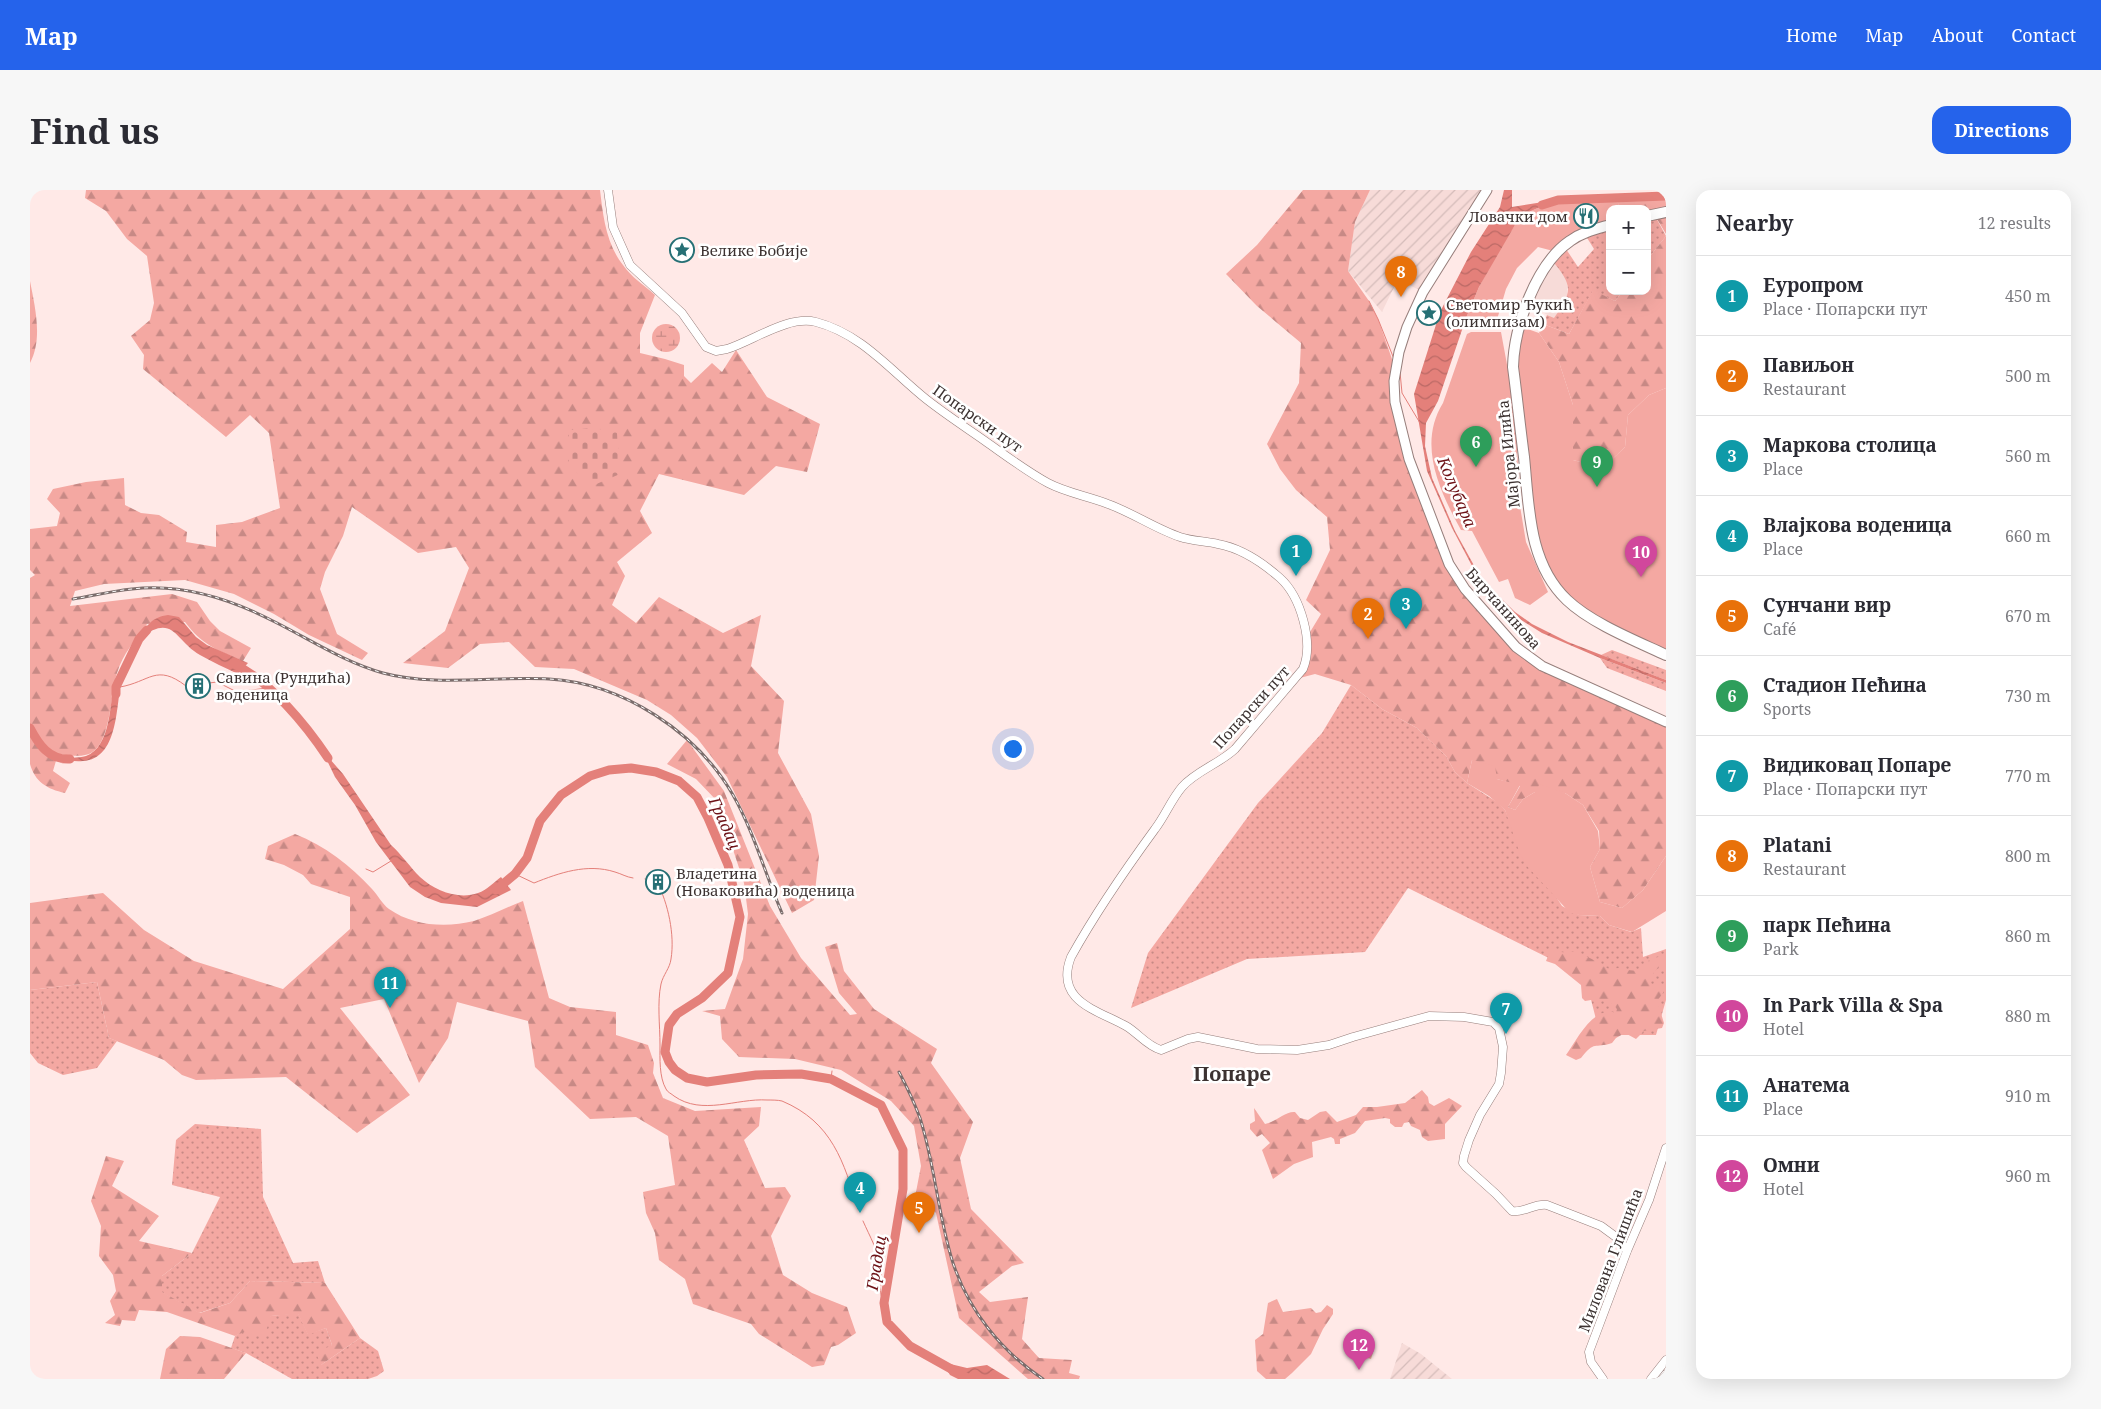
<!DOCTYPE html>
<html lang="en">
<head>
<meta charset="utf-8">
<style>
	:root { --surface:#fff; --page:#f7f7f7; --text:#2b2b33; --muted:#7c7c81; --line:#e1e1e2; --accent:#2563eb }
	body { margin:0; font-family:"Noto Serif",serif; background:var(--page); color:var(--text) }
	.controls { position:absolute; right:15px; top:15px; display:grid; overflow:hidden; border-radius:10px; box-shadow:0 5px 20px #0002 }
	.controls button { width:45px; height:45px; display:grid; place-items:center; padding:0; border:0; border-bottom:1px solid var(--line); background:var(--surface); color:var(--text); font:25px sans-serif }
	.you { position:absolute; left:982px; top:558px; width:18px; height:18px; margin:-12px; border:4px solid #fff; border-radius:50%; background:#1a73e8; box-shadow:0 0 0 8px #1a73e833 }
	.badge { display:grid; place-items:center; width:32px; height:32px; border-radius:50%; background:var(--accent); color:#fff; font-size:16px; font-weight:700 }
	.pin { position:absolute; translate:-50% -41px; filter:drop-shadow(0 1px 2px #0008) }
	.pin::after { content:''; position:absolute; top:26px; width:18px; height:15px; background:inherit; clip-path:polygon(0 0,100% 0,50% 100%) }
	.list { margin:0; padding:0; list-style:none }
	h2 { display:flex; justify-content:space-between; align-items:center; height:65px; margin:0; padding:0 20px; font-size:21px }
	h2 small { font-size:16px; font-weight:400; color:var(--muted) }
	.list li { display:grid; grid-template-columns:32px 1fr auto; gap:15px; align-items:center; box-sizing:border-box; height:80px; padding:0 20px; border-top:1px solid var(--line) }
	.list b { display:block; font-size:19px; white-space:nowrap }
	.list p { margin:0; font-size:16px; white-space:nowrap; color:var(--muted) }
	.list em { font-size:16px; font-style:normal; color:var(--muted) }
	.map { position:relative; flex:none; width:1636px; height:1189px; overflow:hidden; border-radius:15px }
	header { display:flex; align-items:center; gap:30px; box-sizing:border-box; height:70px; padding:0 25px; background:var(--accent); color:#fff }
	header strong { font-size:24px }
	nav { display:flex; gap:28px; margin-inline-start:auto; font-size:18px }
	.intro { display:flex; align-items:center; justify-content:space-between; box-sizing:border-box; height:120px; padding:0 30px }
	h1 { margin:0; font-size:35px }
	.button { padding:12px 22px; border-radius:15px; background:var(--accent); color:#fff; font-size:18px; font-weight:700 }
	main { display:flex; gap:30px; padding:0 30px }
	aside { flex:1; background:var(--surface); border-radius:15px; box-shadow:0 5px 20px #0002 }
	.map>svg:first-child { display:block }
</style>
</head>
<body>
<header>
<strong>Map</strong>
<nav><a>Home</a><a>Map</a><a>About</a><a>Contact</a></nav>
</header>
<div class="intro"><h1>Find us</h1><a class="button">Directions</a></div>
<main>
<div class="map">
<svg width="1636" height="1189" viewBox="0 0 1636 1189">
	<defs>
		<pattern id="industrial-furrows" width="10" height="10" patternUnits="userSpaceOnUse" patternTransform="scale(1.25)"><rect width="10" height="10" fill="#f7dbd8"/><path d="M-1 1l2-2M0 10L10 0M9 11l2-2" fill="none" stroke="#d5bcba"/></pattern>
		<pattern id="grass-dots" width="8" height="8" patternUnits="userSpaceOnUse" patternTransform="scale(1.25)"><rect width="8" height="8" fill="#f4a8a2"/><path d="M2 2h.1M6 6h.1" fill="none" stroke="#c78985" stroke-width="1.8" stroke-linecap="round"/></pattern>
		<pattern id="forest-firs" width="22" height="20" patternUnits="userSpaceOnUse" patternTransform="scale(1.25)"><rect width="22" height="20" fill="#f4a8a2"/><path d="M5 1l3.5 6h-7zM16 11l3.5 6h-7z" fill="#c78985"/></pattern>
		<pattern id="wetland-marsh" width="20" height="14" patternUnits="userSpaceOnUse" patternTransform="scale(1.25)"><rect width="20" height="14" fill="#f4a8a2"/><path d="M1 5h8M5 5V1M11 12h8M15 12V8" fill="none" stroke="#c78985"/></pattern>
		<pattern id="cemetery-stones" width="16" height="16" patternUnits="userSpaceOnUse" patternTransform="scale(1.25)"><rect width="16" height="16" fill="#f4a8a2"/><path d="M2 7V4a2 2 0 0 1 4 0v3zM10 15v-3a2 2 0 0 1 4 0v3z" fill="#c78985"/></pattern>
		<pattern id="water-waves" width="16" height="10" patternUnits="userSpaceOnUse" patternTransform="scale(1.25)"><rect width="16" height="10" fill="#e4807a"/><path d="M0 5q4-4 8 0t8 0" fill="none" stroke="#ba6965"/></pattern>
	</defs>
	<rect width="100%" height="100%" fill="#ffe9e7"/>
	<path fill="#f7dbd8" d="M1521,69L1537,89V110L1524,129L1498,113Z"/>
	<path fill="url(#industrial-furrows)" d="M1340,0H1454L1391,101L1368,89L1352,122L1318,81L1325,32Z
		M1372,1153L1391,1164L1422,1189H1360Z"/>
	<path fill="url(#grass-dots)" d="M1624,24L1636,46L1617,70V26Z
		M1580,35V101H1593L1585,111L1563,101L1539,144L1513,134L1517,125L1524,128C1544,100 1542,95 1521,69L1534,56L1548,77L1564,59L1554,43Z
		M1582,460L1636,480V490L1571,465Z
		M1570,468L1636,493V501L1577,478Z
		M1321,495L1352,519L1387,538L1416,566L1425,582L1437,593L1467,612L1475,620L1484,641L1532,716L1549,725L1570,726L1579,735L1601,742L1611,738L1613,767L1636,759V810L1626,845H1570L1555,786L1378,698L1335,762L1217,769L1101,818L1118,763L1228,613L1292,543Z
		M67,792L79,848L87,851L67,878L33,885L8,873L0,863V800Z
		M165,934L231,939L233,1007L263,1073L288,1071L295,1093L220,1091L200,1113L169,1123L131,1102L132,1086L162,1063L190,1007L142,995L146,950Z
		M268,1123L278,1144L296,1138L302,1155L291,1175L330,1148L348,1161L354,1181L347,1186L338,1189H262L216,1163L201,1158L205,1146L241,1126Z"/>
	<path fill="url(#forest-firs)" d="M56,0H570C573,25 576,54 593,75C601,87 614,95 625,105L610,143V163L635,169L654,175V186L661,193L682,173L692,182L706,160L737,207L790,234L777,282L746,276L714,305L629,284L610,321L622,343L587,372L595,386L582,415L606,433L629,407L693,443L731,425L721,476L754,511L748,563L781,624L789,666L784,710L762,723L697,587L667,548L641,525L617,510L544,479L505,477L479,452L450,454L418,478L373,473L415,441L439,378L426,357L388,363L322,317L313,346L295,382L290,399L307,444L338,463L332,470L279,445L244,424L204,404L155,390L74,394L45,401L40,416L142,404L167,412L180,431L190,441L221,458L213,471C187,460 172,455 155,432L117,434C105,450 93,464 87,483C80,502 82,561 55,565C47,567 37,565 28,564L23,581L40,593L35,603C17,599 5,592 0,574V388L5,385L0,380V339L27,336L30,323L17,309L23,299L56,292L94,288L95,315L111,323L129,325L157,342L156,352L186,357V335L212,332L250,318L239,243L220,225L196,247L113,179L114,165L101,146L120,130L124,113L117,66L97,49L76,21L55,8Z
		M1273,0H1340L1325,32L1318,81L1339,111L1348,129L1362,169L1367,170V222L1419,374L1498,468L1636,532V666L1613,700L1592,718L1570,712L1560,677L1570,659L1569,641L1553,615L1535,603L1505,602L1493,609L1485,620L1478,617L1490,596L1467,589L1442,570L1437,593L1425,582L1416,566L1387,538L1352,519L1321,495L1285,484L1266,489L1270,483L1277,447L1291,424L1276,410L1300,360L1297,327L1266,300L1250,279L1237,254L1269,193L1271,153L1227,116L1196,84L1227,55Z
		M1636,6V44L1624,24L1617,26V19H1589L1587,7Z
		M1636,46V198L1619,205L1598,225L1595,257L1573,278L1543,270V215L1529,172L1509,143L1513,134L1539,144L1563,100L1585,111L1593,101H1617V70Z
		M0,91C5,117 13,149 0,173Z
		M657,550L694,601L740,716L771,768L820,825L827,824L809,803L795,757L807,753L814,781L844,819L907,859L901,873L943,932L930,968L941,1019L994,1073L982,1076L949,1102L960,1112L998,1107L992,1149L1009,1168L1042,1170L1039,1183L1050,1186L1049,1189H998L929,1128L906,1023L886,1002L891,976L884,936L861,911L811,880L765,869L709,867L692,849L690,826L672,821L695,819L713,769L718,724L714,693L687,611L666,589L637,574Z
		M265,644C295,656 320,675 342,699C348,705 352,714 359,719C383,736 416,738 444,731C460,726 477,717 493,711L519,808L540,817L586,822V845L618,855L624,873L623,883L633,908L665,921L731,917L729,936L714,950L735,998L755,997L761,1006L741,1046L753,1085L782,1103L817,1117L826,1143L808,1155L801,1157L794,1175L782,1177L729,1144L721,1134L663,1114L655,1089L629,1070L625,1043L616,1023L613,1002L645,995L638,946L606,927L560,929L505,877L498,831L427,812L418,848L389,893L354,809L310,818L380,905L327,943L256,887L166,890L152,885L134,870L79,848L67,792L0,800V713L73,703L114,740L164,771L253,799L320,739V707L281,694L273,685L254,675L235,669L238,656Z
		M1525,760C1531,764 1538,761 1544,762C1557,765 1569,773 1580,780L1592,777L1597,780L1609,781L1616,776L1619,770L1631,766L1636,768V775H1630L1618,790L1621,794H1633V803L1627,811L1634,833L1632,838L1614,841L1606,849L1595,843L1586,848L1582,853C1564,859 1565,850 1551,868L1546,870L1536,865C1547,850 1563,815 1586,823L1587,819C1579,808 1567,809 1555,811L1552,808L1551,795L1525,774L1516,771L1520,761Z
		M1392,900L1398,907L1399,913L1404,916L1419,908L1432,916L1415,934V949L1398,951L1392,947L1390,940L1381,936L1379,932L1374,933L1372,937H1365L1360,933V929L1355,928L1335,931L1325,943L1310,949V954H1305L1304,949L1301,947L1282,952L1283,967L1264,974L1243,989L1232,960L1240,953L1232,944L1227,947L1220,939V934L1225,931L1224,918L1235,934C1246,932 1255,921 1265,922L1270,928L1278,930L1290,922L1296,921L1307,932L1326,925L1333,917H1347L1375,913Z
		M76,966L94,971L82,996L129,1026L109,1051L162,1063L132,1086V1102L170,1123L200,1113L220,1091L295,1093L330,1148L291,1175L286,1163L302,1155L296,1138L278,1145L268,1124L241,1126L234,1147L214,1142L205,1146L137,1122L109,1120L105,1131L92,1130L90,1136L75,1133L85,1125L80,1111L86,1101L83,1085L69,1066L71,1036L61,1011Z
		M1247,1109L1253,1122L1281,1118L1286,1123L1291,1122L1297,1115L1303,1119V1124L1293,1139L1281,1164L1262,1183L1255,1189H1236L1227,1181L1225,1150L1233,1144L1238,1113Z
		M150,1146L170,1147L216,1163L194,1189H130L136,1159Z"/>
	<path fill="url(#wetland-marsh)" d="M622 148a14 14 0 1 1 28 0a14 14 0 1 1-28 0Z"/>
	<path fill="url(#cemetery-stones)" d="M563,238L587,242L590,284L564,295L539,277V240Z"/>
	<path fill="#f4a8a2" d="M1587,7L1589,19H1580V35L1527,62L1508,57L1487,78L1476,99L1466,133L1436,128L1449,97L1470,58L1485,35L1501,21L1526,10Z
		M1489,136L1509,143L1529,172L1543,215V270L1573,278L1595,257L1598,225L1619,205L1636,198V465L1536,409L1504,351L1483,165Z
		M1441,142H1471L1485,218L1490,316L1496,352L1518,402L1500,415L1485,408L1478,389L1469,392L1442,341L1431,340C1410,302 1387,255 1413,213L1437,144Z
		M1442,570L1465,576L1467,589L1490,595L1478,617L1485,620L1493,609L1505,602L1510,594L1535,603L1553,615L1568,641L1570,659L1560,677L1570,712L1592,718L1613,700L1636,666V721L1602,742L1579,735L1570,726L1549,725L1540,723L1496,675L1490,664L1475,620L1459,606L1437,593Z
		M1321,1152L1344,1159L1341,1169L1318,1162Z"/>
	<path fill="url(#water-waves)" d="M1474,0H1482V17L1526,10L1501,21L1485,35L1449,97L1436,128L1408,211L1396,233L1395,256L1402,288L1425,341L1452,390L1485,422L1502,434L1538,452L1636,490V493L1570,468L1512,443L1485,426L1450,391L1422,338L1397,281L1384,204L1410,122L1441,62L1470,17Z
		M138,425L149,427L166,447L177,455L218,473L208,484C196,478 182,472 170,465C144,450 144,422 109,449C117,435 122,427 138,425Z
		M84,492L91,493C86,517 88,569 53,571C45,572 37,570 29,569C37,568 48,568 56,566C81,557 80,513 84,492Z
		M292,560L313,584L361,655C372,665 380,677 390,687C405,701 429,710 448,703C457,700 464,692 471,687L481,700L447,717L411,713L395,707L380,697L346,652L325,615L305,587Z
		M912,1172L937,1178L957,1175L980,1189H928L920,1185Z"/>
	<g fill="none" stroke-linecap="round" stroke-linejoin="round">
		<path stroke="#e4807a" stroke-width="1" d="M1339,111L1348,129L1364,169
			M1370,182L1372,203L1390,233
			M90,497C120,492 126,473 156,496L187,492L207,502L237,498
			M336,679L343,682L361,671
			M485,684L504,693C529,683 557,673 585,682C592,684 596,687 603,688
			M615,689L627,692C638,713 645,745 641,769C640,778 633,785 631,794C627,813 630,835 630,855C630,868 629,887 636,899C637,902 642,904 644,906C672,926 707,908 737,910C742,910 748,910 752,911C802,932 814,972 828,1019
			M801,889L802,881
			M833,1031C840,1047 849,1062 851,1079C853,1092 847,1101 854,1113"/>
		<path stroke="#e4807a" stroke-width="9" d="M1512,15L1528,10L1636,6
			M204,474C240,491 276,535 298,568
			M86,504V497L109,449L117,440
			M0,538C9,555 19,570 40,569
			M466,700L485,684L497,668L510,631L531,605L560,586L579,580L601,578L626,582L649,591L667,607L678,628L698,675L710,727L698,783L672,808L647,824L639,835L635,862L639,872L645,880L657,888L677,892L726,885L771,884L801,889L851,915L873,960V999L854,1113L857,1132L880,1156L939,1189"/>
		<defs>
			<path id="tertiary" d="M578,0L583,37L600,75L652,123L676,157L686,161L697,159C723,151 758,125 786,132C832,144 861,181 896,209C915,224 935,237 955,251C975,265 996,281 1018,293C1037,303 1058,306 1078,314C1103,323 1126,339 1150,347C1162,351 1175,351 1188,354C1210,358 1233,373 1250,388C1271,407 1284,453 1273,479L1205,559C1189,574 1166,581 1152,597C1141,610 1135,626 1125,639C1095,680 1066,722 1041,767C1024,811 1067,820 1096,836C1108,843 1117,856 1131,860L1158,849L1168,847L1227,859L1267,860L1299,855L1323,847L1399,826L1434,827L1463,832L1469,838L1473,857L1471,883L1469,894L1450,925L1439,950L1434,966L1433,973L1436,977L1466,1004L1482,1021C1494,1023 1505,1013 1517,1015L1571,1036L1586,1047L1597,1061
				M1573,1189L1561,1172L1559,1162L1597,1061L1619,1010L1636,958
				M1621,1189L1636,1170
				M1632,1189L1636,1184"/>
			<path id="secondary" d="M1457,0L1393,102L1377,137L1369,162L1364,191L1365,212L1379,269L1419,374L1435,399L1486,457L1512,476L1636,532"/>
			<path id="primary" d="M1617,26L1636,22
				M1580,35C1566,39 1552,42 1540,51C1506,74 1484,137 1483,177C1487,207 1490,237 1494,267C1499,316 1498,373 1537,410C1561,433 1606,451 1636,465"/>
		</defs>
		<use href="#tertiary" stroke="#967e7b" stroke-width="9"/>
		<use href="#secondary" stroke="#967e7b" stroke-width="11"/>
		<use href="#primary" stroke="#967e7b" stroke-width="12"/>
		<use href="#tertiary" stroke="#fff" stroke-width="8"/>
		<use href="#secondary" stroke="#fff" stroke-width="9"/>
		<use href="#primary" stroke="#fff" stroke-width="10"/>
		<defs>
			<path id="rail" d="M43,409C62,406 82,401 102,399C152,393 201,409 245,432C281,450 314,472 353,483C405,497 465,486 519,489C592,493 667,542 703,605C724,642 735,684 752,723
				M869,882C877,897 884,912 890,928C905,975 908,1026 923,1073C939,1121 971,1161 1013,1189"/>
		</defs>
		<use href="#rail" stroke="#7b6d6c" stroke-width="3"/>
		<use href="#rail" stroke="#fff" stroke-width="1" stroke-dasharray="4" stroke-linecap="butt"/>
	</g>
	<defs>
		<symbol id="restaurant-ring" viewBox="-11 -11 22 22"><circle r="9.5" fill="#fff" stroke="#267075" stroke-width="1.5"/><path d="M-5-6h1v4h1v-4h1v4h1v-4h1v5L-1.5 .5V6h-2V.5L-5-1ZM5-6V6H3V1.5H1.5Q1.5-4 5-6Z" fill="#267075"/></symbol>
		<symbol id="sight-ring" viewBox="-11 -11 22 22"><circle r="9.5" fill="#fff" stroke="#267075" stroke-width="1.5"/><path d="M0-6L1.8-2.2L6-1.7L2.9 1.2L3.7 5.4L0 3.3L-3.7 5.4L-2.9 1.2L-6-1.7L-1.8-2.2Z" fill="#267075"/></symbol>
		<symbol id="building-ring" viewBox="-11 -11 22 22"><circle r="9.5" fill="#fff" stroke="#267075" stroke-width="1.5"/><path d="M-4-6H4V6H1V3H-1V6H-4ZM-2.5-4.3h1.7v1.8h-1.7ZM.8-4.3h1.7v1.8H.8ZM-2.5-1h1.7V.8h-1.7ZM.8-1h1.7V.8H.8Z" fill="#267075"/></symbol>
	</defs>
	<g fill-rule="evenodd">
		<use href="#restaurant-ring" x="1542" y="12" width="28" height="28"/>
		<use href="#sight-ring" x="638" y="46" width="28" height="28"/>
		<use href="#sight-ring" x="1385" y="109" width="28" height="28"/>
		<use href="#building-ring" x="154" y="482" width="28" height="28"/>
		<use href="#building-ring" x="614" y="678" width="28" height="28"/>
	</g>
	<g text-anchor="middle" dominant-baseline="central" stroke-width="5" stroke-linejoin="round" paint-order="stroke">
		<g font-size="15" fill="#3c3231" stroke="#fff" text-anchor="start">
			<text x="1538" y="26" text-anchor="end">Ловачки дом</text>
			<text x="670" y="60">Велике Бобије</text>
			<text x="1416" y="114">Светомир Ђукић<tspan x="1416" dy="17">(олимпизам)</tspan></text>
			<text x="186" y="487">Савина (Рундића)<tspan x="186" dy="17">воденица</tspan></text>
			<text x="646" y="683">Владетина<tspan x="646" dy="17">(Новаковића) воденица</tspan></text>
		</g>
		<g font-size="15" fill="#3c3231" stroke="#fff">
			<text transform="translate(948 228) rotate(35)">Попарски пут</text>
			<text transform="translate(1478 264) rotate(-96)">Мајора Илића</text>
			<text transform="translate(1474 418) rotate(48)">Бирчанинова</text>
			<text transform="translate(1221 517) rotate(-48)">Попарски пут</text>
			<text transform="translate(1580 1070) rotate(-69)">Милована Глишића</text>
		</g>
		<g font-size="16" font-style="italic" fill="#6d1217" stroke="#fff">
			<text transform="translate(1427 302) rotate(67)">Колубара</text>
			<text transform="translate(695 633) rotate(66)">Градац</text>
			<text transform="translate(846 1073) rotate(-81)">Градац</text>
		</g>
		<g font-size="20" font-weight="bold" fill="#3c3231" stroke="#fff">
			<text x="1202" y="883">Попаре</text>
		</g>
	</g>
</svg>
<div class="controls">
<button>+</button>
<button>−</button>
</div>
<div class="you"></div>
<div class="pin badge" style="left:1266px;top:386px;background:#0f9aa8">1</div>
<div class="pin badge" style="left:1338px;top:449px;background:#e8710a">2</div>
<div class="pin badge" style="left:1376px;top:439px;background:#0f9aa8">3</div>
<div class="pin badge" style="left:830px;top:1023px;background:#0f9aa8">4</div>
<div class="pin badge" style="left:889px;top:1043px;background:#e8710a">5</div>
<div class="pin badge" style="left:1446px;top:277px;background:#2e9e5b">6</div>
<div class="pin badge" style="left:1476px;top:844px;background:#0f9aa8">7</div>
<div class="pin badge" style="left:1371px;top:107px;background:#e8710a">8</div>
<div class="pin badge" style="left:1567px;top:297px;background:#2e9e5b">9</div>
<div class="pin badge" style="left:1611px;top:387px;background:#d1479c">10</div>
<div class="pin badge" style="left:360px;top:818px;background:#0f9aa8">11</div>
<div class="pin badge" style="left:1329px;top:1180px;background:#d1479c">12</div>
</div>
<aside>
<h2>Nearby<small>12 results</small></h2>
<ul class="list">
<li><span class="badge" style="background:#0f9aa8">1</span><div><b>Еуропром</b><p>Place · Попарски пут</p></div><em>450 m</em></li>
<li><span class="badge" style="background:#e8710a">2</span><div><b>Павиљон</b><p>Restaurant</p></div><em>500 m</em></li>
<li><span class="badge" style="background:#0f9aa8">3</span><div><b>Маркова столица</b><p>Place</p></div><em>560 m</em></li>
<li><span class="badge" style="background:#0f9aa8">4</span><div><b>Влајкова воденица</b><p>Place</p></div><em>660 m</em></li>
<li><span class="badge" style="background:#e8710a">5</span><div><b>Сунчани вир</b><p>Café</p></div><em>670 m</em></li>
<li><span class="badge" style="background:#2e9e5b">6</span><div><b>Стадион Пећина</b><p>Sports</p></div><em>730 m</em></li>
<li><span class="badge" style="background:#0f9aa8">7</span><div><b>Видиковац Попаре</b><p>Place · Попарски пут</p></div><em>770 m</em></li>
<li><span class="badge" style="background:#e8710a">8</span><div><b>Platani</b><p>Restaurant</p></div><em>800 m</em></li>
<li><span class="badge" style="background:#2e9e5b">9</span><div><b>парк Пећина</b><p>Park</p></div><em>860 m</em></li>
<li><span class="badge" style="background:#d1479c">10</span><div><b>In Park Villa &amp; Spa</b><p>Hotel</p></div><em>880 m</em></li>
<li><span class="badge" style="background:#0f9aa8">11</span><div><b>Анатема</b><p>Place</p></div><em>910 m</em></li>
<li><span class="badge" style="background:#d1479c">12</span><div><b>Омни</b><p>Hotel</p></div><em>960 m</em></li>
</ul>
</aside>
</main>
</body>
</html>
